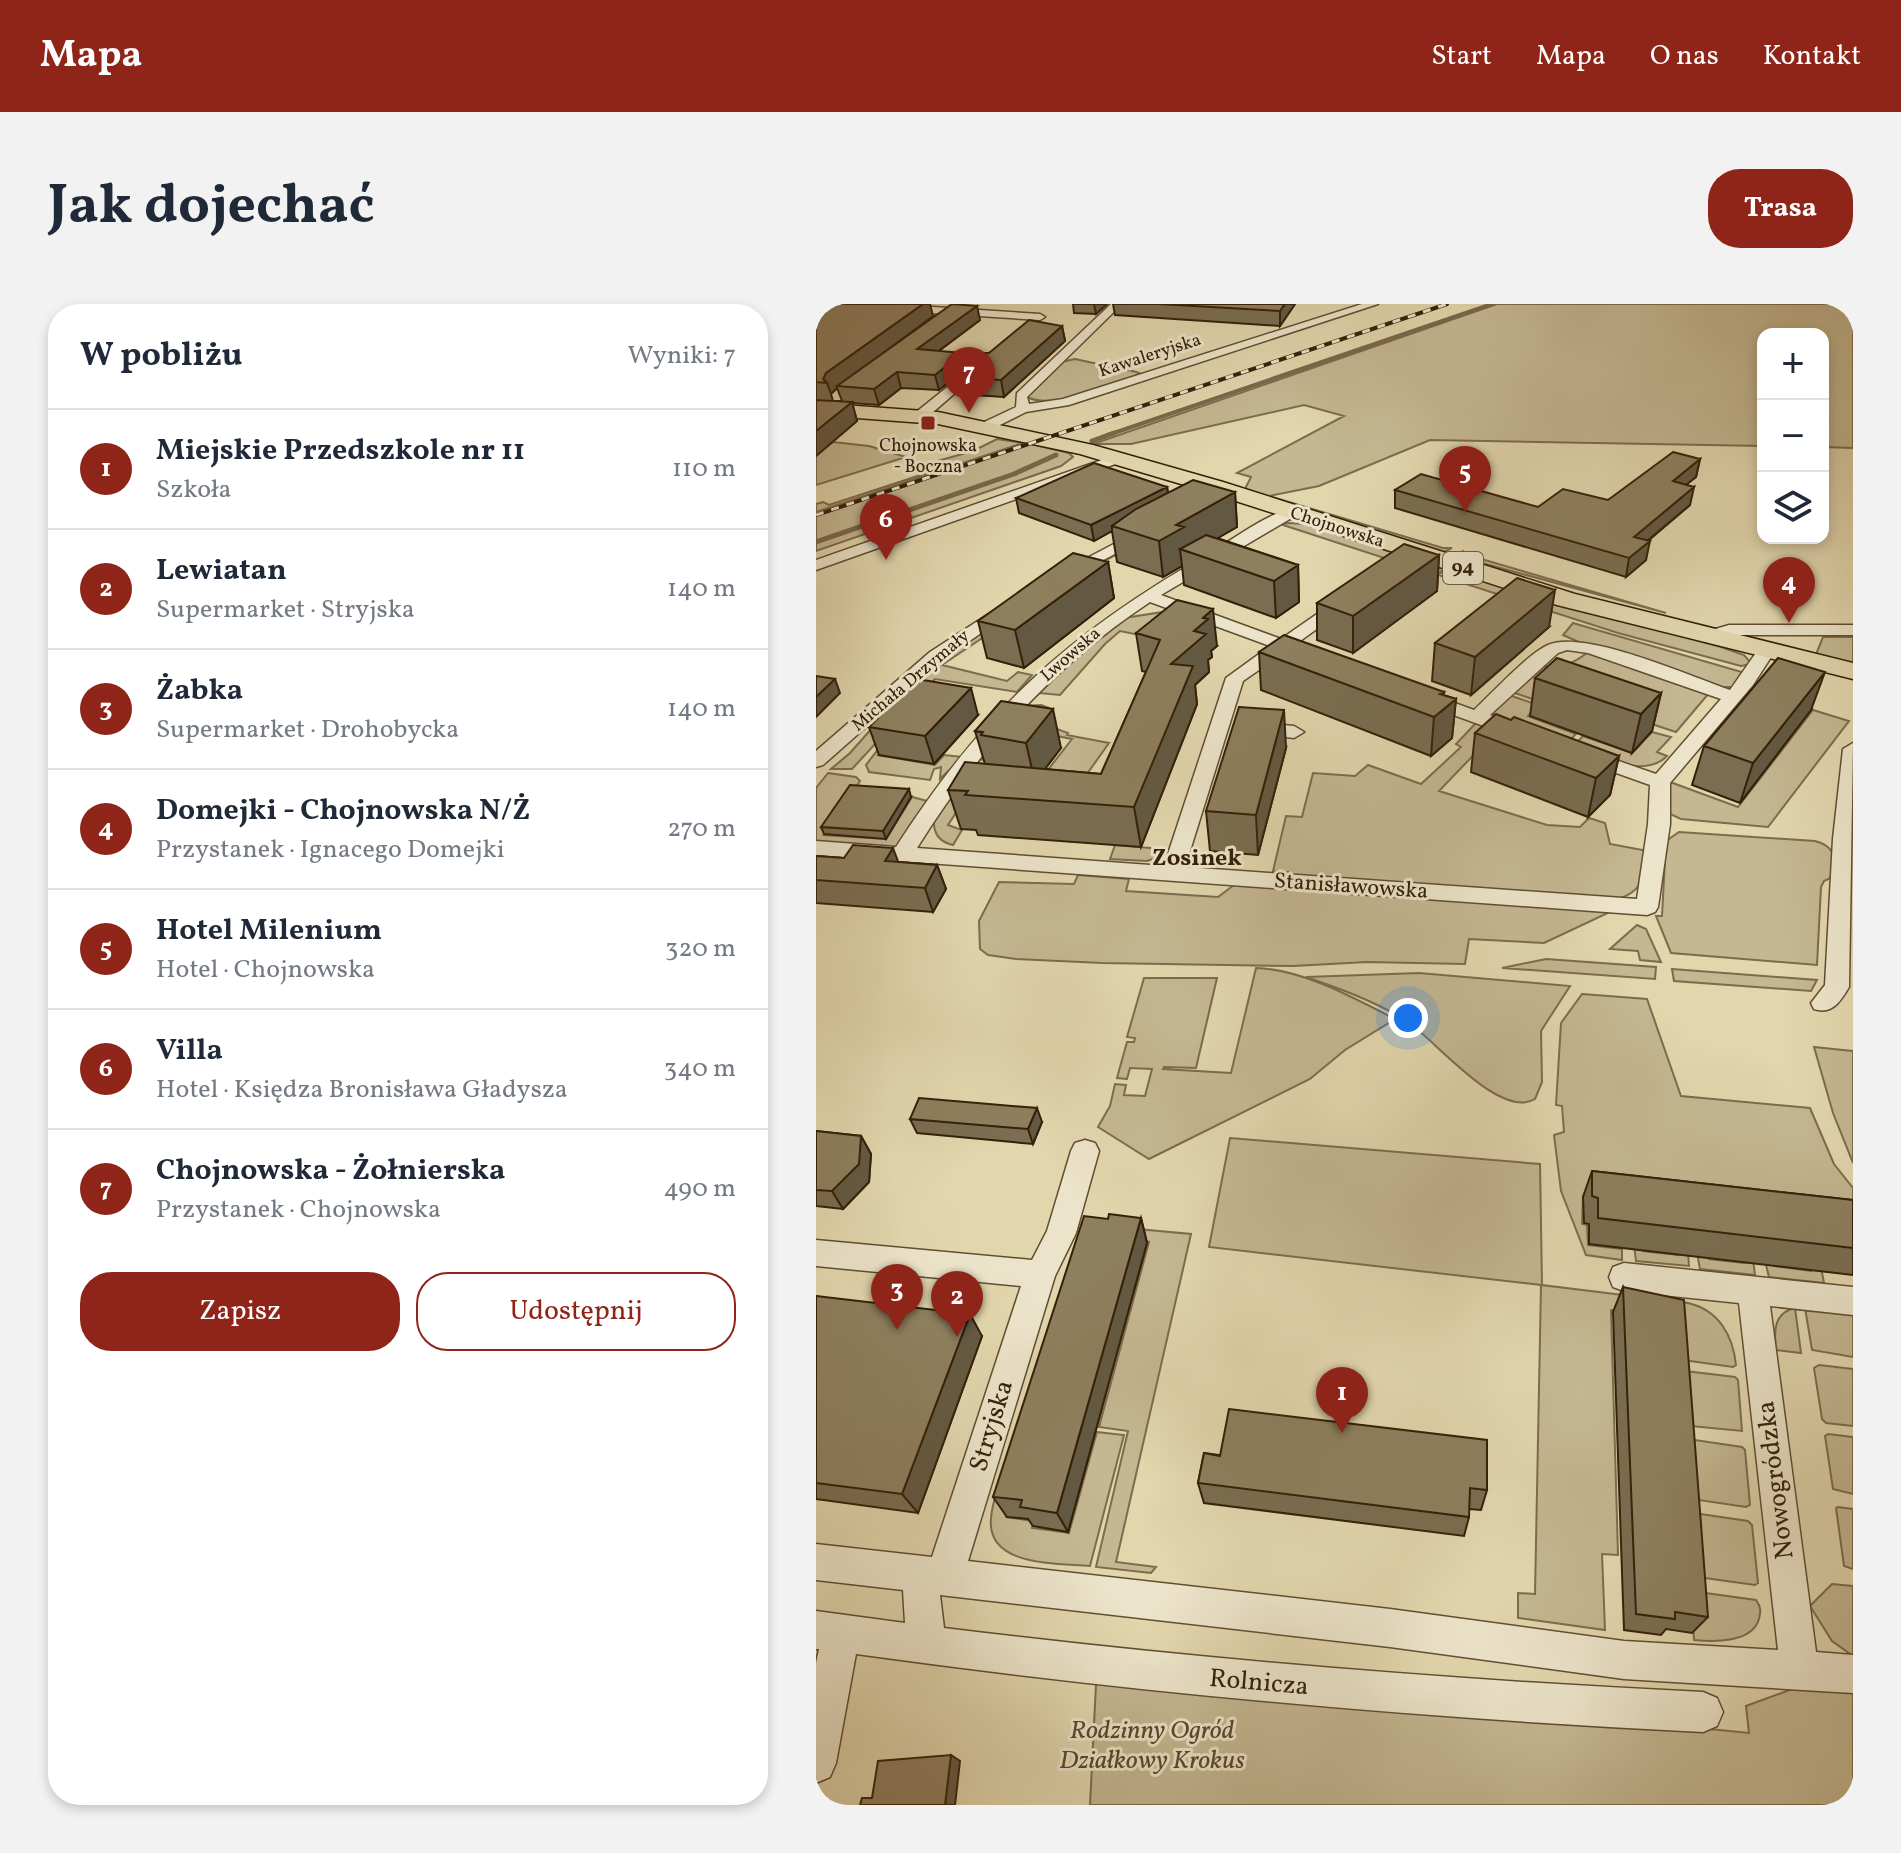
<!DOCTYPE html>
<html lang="pl">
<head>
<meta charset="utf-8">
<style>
	:root { --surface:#fff; --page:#f2f2f3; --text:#1f2937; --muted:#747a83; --line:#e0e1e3; --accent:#8f2418 }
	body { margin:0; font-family:Vollkorn,serif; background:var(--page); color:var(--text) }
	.controls { position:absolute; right:24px; top:24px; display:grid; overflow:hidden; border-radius:16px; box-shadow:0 4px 12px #0003 }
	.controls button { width:72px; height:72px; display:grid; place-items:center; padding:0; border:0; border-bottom:2px solid var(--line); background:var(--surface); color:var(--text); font:40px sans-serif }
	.you { position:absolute; left:592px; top:714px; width:28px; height:28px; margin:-20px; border:6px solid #fff; border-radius:50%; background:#1a73e8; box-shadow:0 0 0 12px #1a73e833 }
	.badge { display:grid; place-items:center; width:52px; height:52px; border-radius:50%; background:var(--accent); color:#fff; font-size:26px; font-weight:700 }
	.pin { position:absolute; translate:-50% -66px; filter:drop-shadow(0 2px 4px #0008) }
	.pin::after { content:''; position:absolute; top:42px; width:28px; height:24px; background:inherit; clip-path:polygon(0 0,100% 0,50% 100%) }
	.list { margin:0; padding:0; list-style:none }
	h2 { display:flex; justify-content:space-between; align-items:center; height:104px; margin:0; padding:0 32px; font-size:34px }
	h2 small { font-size:26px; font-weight:400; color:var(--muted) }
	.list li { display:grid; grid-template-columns:52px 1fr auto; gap:24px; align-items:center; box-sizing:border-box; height:120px; padding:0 32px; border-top:2px solid var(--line) }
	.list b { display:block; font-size:30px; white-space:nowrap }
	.list p { margin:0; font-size:26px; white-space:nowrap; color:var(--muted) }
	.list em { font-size:26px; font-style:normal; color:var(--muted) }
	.actions { display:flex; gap:16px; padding:24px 32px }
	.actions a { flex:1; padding:18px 0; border:2px solid var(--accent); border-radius:32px; text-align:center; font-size:28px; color:var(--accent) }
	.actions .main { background:var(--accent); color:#fff }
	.icon { flex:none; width:44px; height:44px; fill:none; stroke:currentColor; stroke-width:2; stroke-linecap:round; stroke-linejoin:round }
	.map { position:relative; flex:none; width:1037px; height:1501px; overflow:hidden; border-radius:32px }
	header { display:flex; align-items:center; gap:48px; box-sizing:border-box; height:112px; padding:0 40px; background:var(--accent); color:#fff }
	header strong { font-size:38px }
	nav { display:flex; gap:44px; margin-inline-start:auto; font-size:28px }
	.intro { display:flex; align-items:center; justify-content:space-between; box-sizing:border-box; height:192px; padding:0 48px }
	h1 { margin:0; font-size:56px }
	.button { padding:20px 36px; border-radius:32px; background:var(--accent); color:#fff; font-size:28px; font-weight:700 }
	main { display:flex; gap:48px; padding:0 48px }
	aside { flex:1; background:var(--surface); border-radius:32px; box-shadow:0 4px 12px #0003 }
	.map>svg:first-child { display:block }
</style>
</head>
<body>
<header>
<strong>Mapa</strong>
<nav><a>Start</a><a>Mapa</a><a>O nas</a><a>Kontakt</a></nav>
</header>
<div class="intro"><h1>Jak dojechać</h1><a class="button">Trasa</a></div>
<main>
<aside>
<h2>W pobliżu<small>Wyniki: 7</small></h2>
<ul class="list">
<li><span class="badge">1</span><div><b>Miejskie Przedszkole nr 11</b><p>Szkoła</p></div><em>110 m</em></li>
<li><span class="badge">2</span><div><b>Lewiatan</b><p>Supermarket · Stryjska</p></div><em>140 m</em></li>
<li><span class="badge">3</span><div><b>Żabka</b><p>Supermarket · Drohobycka</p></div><em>140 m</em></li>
<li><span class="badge">4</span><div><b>Domejki - Chojnowska N/Ż</b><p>Przystanek · Ignacego Domejki</p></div><em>270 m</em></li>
<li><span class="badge">5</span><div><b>Hotel Milenium</b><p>Hotel · Chojnowska</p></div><em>320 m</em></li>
<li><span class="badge">6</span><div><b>Villa</b><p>Hotel · Księdza Bronisława Gładysza</p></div><em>340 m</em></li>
<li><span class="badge">7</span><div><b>Chojnowska - Żołnierska</b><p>Przystanek · Chojnowska</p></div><em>490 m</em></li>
</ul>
<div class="actions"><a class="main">Zapisz</a><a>Udostępnij</a></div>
</aside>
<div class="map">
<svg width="1037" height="1501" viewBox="0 0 1037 1501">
	<rect width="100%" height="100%" fill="#e2d6ad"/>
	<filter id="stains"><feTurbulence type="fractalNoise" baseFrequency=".0025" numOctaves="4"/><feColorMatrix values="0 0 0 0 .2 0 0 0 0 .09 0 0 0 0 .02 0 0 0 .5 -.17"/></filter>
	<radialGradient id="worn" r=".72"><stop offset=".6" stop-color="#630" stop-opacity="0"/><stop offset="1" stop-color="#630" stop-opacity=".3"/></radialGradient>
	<path fill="#c4b791" stroke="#7c6c4d" stroke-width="2" d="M681,0H1037V144L1007,143V30H947V142L614,136L503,182L453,192L627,244H636L628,248L429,185L435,173L421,169L528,112L488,101L315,140H277Z
		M259,55L282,60L281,62C295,67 310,62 325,70C300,82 235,106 211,93L245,58Z
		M181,135L207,139L0,208V200L7,198L13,201L117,167L107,161L157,147Z
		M17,138L53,142L90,153L0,181V142H11Z
		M215,140L253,149L257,153L245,162L0,247V212Z
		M377,209L251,277L126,361L191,377L202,368L216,371L201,388L119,375L36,465H15L34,449L89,387L144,340L226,288Z
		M472,219L490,220L628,265L620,271L464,220Z
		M647,247L655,252L850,309L644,253Z
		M630,265L905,343L928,351L936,360L925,362L802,329L622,271Z
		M347,308L328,332L304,327L289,340L244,391L223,389L262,349L308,314Z
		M757,319L929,369L917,383H900L765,339L747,331Z
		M1007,333H1037V362L999,353Z
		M773,347L894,388L860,428L787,404L725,398L696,388L724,362C744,364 757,361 773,347Z
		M693,391L722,401L712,412L760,430L749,441L679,413L677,408Z
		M225,401L233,404L222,418L252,429L251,431L293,439L256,491L162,475L132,521L146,526L137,541C124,538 117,530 118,516L159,455L176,456L224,476L256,435L189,422L207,402Z
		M109,402L62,451L119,461L128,451L147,453L124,475L125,463L118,465L114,476L53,468L50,461L63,444Z
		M997,406L1033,417L952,523L865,515L852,509L854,478L922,503Z
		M660,419L674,424L672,436L623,487L731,521L764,523L773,514L789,519L794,540L832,547C828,571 828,587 802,595L471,574L472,568L457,567L470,512L486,513L497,469L539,472L552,461L605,480L645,443L640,440Z
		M836,428L855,433L841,448L851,452C828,476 783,451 757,443L767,432L816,449Z
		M12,469L40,473L44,477L8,531L70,535L96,493L111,497L86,540L79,544L0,540V484Z
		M863,528L999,537C1019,542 1018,553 1021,571L1008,577L1005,583L1001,661L855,649L840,612H846L850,537Z
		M299,541L347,545L343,553L331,557L294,555Z
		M262,571L313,575L310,587L402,593L418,581L794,608L728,639L653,635L649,660L551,658L477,662L286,659L200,655L172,651L164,645L163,617L183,578L258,580Z
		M821,621L830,625L845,658L824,656L822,647L794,645Z
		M730,655L840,663L839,675L686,664Z
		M440,664C486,665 538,694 579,715L529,746L494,775L333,855L282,823L294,802L299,780L310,781L308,791L329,792L336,765L314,764L311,775L301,774L311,738H318L319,734L311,733L328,674H401L380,764L348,763L347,765L415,769Z
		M856,665L1001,676L995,687L858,677Z
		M603,669L754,682L725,727L726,778L719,795C684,816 620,737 592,718C561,698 525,685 490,673Z
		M766,690L831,695L865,792L994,804L1018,860L1037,884V924L767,892L766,920L771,921L772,941L806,945V956L770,951L745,887L738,831L748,828L746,802L740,801L745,719Z
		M998,743L1037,747V859L1017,809Z
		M414,834L724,860L726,981L872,999C903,1006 917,1032 920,1061L917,1063L860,1055L831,1010L795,1006L802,1251L786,1250L789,1326L702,1314V1289L719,1290L725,981L393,943Z
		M267,920L375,930L300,1258L340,1263L335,1269L280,1263L312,1127L283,1123L333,938L300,935Z
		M818,941L827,942V947L862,951L863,947L872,948L873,962L820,957Z
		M881,949L892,950L893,955L928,959L937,955L939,971L884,965Z
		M949,957L958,958L959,962L995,967L1005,963L1008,979L953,973Z
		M979,1004L985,1049L960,1046C958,1028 957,1009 979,1004Z
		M989,1004L1037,1008V1053L996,1046Z
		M1003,1061L1037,1065V1122L1010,1119L1006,1115L998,1064Z
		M861,1066L919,1073L922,1076L926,1127L865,1121Z
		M281,1128L308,1131L274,1262C241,1259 170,1263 175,1214C176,1199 182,1185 186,1171L203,1173L190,1213L217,1217L216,1224L253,1229Z
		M1012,1130L1037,1133V1190L1017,1185L1009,1132Z
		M865,1134L926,1143L929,1146L934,1201L930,1203L869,1194Z
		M1022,1203L1037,1205V1265L1028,1262L1020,1204Z
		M871,1208L932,1217L936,1221L942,1279L939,1281L875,1272Z
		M1016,1280L1037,1282V1352L1016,1337L994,1302Z
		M875,1287L940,1296C945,1303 945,1307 943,1315C936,1339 898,1338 878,1336Z
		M280,1380L702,1406L933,1429L930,1402L979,1384L1037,1383V1501H274Z"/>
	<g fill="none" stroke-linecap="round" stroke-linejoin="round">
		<path stroke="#79684a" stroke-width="4" d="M292,131L676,0"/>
		<path stroke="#79684a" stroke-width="5" d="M276,137L298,129
			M0,238L198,170L240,151"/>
		<defs>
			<path id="minor" d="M17,0H71L224,10L229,13L224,16L22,3Z
				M295,0H306L211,93L213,100L247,95L546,0H562L253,101L210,108L174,126H164V120L200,103L201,89Z
				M165,56L175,58L109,115H99V109Z
				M300,151L305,152V158L0,266V256Z
				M474,205L481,209L479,212L345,291L465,335L524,294H536L538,298L480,340L500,350L497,354L491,355L469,348L427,377L369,563L821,595L832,520L834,481L761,455L758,451L768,445L840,470L905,395L772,349L751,346L742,349L674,411L712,425L715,429L712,433H698L599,397L597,393L606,387L658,406C675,390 713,349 732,341C768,325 874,372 914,386L944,343H956L959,347L937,381L854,479V520L842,603L839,608L831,611L0,551V537L80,543C168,406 253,329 394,249C418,235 447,212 474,205ZM334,298L454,342L410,374L348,562L101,544C162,446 237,362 334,298Z
				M328,224L333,226V232L255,273L249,275L241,270Z
				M191,298L199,303L197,307L126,356L7,461L0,463V447L114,348Z
				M913,321H1037V331H915L892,338L883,333L886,329Z
				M434,418L478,422L488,428L478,434L427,428L424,424L427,420Z
				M1037,439L1033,683C1025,697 1016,711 998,705L995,699L1009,681L1017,535L1027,445Z
				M269,836L279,839L283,847L260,929L239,972L152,1257L574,1305L808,1337L962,1346L923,999L808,987L797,983L793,973L797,963L808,959L1037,983V1011L954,1002L1000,1348L1037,1351V1389L808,1375L574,1343L124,1291L128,1324C380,1355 633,1376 887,1388L901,1394L907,1408L901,1422L887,1428C604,1414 321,1389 40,1350L20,1459L14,1473L0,1479V1359L3,1345H0V1307L89,1319L87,1286L0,1276V1240L116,1253L205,982L0,962V936L216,956L231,927L255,847L259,839Z"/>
			<path id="primary" d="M0,99L122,108L277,141L407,178L759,290L1037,359V375L741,301L392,188L264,150L122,120L0,111Z"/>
		</defs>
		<use href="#minor" stroke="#604e32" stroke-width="3"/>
		<use href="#primary" stroke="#342009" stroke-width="3"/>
		<use href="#minor" fill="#ece4ca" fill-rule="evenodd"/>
		<use href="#primary" fill="#e2d6ad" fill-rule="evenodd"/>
		<defs>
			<path id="rail" d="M0,211L631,0"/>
		</defs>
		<use href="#rail" stroke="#342009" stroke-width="4"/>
		<use href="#rail" stroke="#ece4ca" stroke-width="3" stroke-dasharray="8" stroke-linecap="butt"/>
	</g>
	<path fill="#7a6d51" stroke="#342009" stroke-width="2" fill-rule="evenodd" d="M0,0L117,12L78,41L164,16L123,47L150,62L173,49L246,22L249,37L188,93L159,91V89L143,88L140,72L123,86L85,84L63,101L36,99L41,117L0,152ZM21,84L26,97H17L15,90Z
		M257,0H291L280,10L258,9Z
		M297,0H479L464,22L299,11Z
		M884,155L880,173L870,181L874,201L832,237L830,256L810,273L579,204V186L722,203L792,196Z
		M351,183L352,188H419L421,223L401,234L482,261L483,298L460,314L368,281L366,262L347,273L301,258L296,227L278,237L203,209L200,194Z
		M623,251L621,287L537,349L501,336V299Z
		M292,258L298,294L208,364L171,354L162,317Z
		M733,323L655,391L616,377L619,339Z
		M320,329L401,342L395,347L396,353L392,356L393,368L379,381L381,400L325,543L162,531L160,526L145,525L132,486L169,460L159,427L245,444L229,465L285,470L330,368L326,367Z
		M443,348L628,388L627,391L640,395L636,434L615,452L445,386Z
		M719,374L845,389L836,427L816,449L714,412Z
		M995,406L924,499L876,481L888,442Z
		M162,411L118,460L63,451L53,423Z
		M659,429L803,452L794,491L772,513L655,468Z
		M470,444L442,551L394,547L390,507Z
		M95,493L70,535L8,530L5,523Z
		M0,552L121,561L130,585L117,608L0,599Z
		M94,815L226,818L217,840L101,829Z
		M0,827L45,832L55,850L53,878L27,905L0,902Z
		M776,867L1037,896V971L773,940V920L768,919L767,893Z
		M325,914L331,939L252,1228L217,1222L212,1215L191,1213L177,1193L292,915Z
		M807,983L892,1313L876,1329L850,1325L845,1331L808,1326L797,1008Z
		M0,992L166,1032L102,1209L0,1195Z
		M388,1149L671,1186L665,1206L653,1205V1213L648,1232L388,1199L382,1179Z"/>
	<path fill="#635942" stroke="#342009" stroke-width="2" d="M107,0H114L117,12L23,82H21V84L15,90L11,79L7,75L10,69Z
		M278,0H291L280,10Z
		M469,0H479L464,22V7Z
		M161,2L164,16L105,60L101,45Z
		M246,22L249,37L188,93L185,76Z
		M147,49L150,64L139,71L140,72L123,86L119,71Z
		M81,68L85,84L63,101L58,85Z
		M36,98L41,117L0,152V127Z
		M884,155L880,173L853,194L857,177Z
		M351,183L353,198L296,222V227L278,237L275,221Z
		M878,183L874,201L814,251L818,233Z
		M419,188L421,223L376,249L364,245L366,262L347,273L343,237L360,221Z
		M834,237L830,256L810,273L813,254Z
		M623,251L621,287L537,349V312Z
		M292,258L298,294L208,364L199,326Z
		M482,261L483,298L460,314L458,277Z
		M739,286L733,323L655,391L659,353Z
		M397,305L401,342L395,347L396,353L392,356L393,368L379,381L381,400L325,543L318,503L355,360L387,314Z
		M1009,368L995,406L924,499L937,459Z
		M19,375L24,389L0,413V393Z
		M155,384L162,411L118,460L109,432Z
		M628,388L626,407L640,395L636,434L615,452L618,413L624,390Z
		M845,389L836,427L816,449L825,410Z
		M237,405L245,444L219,478L210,439Z
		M468,406L470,444L442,551L440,511Z
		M803,452L794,491L772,513L780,474Z
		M93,485L95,493L70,535L67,527Z
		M77,544L86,568L69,557Z
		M121,561L130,585L117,608L109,584Z
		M221,804L226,818L217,840L212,825Z
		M45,832L55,850L53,878L27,905L16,887Z
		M325,914L331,939L252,1228L241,1209Z
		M154,1010L166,1032L102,1209L86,1190Z
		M135,1451L144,1457L139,1501H129Z"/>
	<path fill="#8e7f5e" stroke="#342009" stroke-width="2" d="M0,0H107L10,69L7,75L11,79L0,78Z
		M136,0L161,2L101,45L147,49L119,71L81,68L58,85L21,82Z
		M343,0H469L464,7Z
		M213,16L246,22L185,76L156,74L158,72L139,71L167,49H173Z
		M0,96L36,98L0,127Z
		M857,148L884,155L857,177L878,183L818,233L834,237L813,254L579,186L605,170L722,203L747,185L792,196Z
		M278,159L351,183L275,221L200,194Z
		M377,176L419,188L360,221L368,223L343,237L296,222L320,205Z
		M390,231L482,261L458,277L364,245Z
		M588,240L623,251L537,312L501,299Z
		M257,249L292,258L199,326L162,317Z
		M701,274L739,286L659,353L619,339Z
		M361,296L397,305L387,314L392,315L378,327L390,330L355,360L377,362L318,503L149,491L152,487L132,486L149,458L285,470L344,336L320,329Z
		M468,331L628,388L624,390L640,395L618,413L443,348Z
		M741,354L845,389L825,410L719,374Z
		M962,354L1009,368L937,459L888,442Z
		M0,372L19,375L0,393Z
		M101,375L155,384L109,432L53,423Z
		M185,397L237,405L210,439L165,431L167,428L159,427Z
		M423,403L468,406L440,511L390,507Z
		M680,410L695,416L698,413L803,452L780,474L659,429Z
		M34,481L93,485L67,527L5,523Z
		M37,541L77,544L69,557L121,561L109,584L0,576V552L28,554Z
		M103,794L221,804L212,825L94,815Z
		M0,827L45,832L43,860L16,887L0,886Z
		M776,867L1037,896V944L782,914V894L776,892Z
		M293,910L325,914L241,1209L204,1203L206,1196L177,1193L268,912L292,915Z
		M807,983L868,996L892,1313L859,1308V1315L820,1310Z
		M0,992L154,1010L86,1190L0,1179Z
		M413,1105L671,1136V1186L654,1184L653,1213L382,1179L388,1149L404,1152Z
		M135,1451L129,1501H44L46,1494H56L62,1457Z"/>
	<rect fill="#8f2418" stroke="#ece4ca" stroke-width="3" x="104" y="111" width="16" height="16" rx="4"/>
	<g text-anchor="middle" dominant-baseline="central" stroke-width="6" stroke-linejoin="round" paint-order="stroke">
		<g font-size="18" fill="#342009" stroke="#ece4ca">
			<text transform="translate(334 52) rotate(-18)">Kawaleryjska</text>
			<text transform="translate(521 224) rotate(18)">Chojnowska</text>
			<text transform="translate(255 351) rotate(-41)">Lwowska</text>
			<text transform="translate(95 377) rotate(-40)">Michała Drzymały</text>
		</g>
		<g font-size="18" fill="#342009" stroke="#ece4ca">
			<text x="112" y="142">Chojnowska<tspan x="112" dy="21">- Boczna</tspan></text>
		</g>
		<rect fill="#ece4ca" stroke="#6b5b43" stroke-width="2" x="627" y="248" width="40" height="32" rx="6"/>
		<g font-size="20" font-weight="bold" fill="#342009">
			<text x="647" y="264">94</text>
		</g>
		<g font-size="22" fill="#342009" stroke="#ece4ca">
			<text transform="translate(535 583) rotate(4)">Stanisławowska</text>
		</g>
		<g font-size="24" font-weight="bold" fill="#342009" stroke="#ece4ca">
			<text x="381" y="555">Zosinek</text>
		</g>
		<g font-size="26" fill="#342009" stroke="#ece4ca">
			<text transform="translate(176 1122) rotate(-73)">Stryjska</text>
			<text transform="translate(960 1176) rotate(-97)">Nowogródzka</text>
			<text transform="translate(443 1379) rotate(5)">Rolnicza</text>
		</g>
		<g font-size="26" font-style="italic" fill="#58462b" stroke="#ece4ca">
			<text x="336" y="1427">Rodzinny Ogród<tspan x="336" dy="30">Działkowy Krokus</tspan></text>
		</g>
	</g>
	<rect width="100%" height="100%" filter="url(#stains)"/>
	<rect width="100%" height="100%" fill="url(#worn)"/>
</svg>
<div class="controls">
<button>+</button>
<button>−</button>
<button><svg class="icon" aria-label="layers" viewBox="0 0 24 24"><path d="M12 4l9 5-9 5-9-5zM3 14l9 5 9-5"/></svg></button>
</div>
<div class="you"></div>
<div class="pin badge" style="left:526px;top:1129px">1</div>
<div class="pin badge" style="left:141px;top:1033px">2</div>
<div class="pin badge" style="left:81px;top:1026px">3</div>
<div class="pin badge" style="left:973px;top:319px">4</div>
<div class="pin badge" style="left:649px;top:208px">5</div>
<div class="pin badge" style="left:70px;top:256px">6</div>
<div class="pin badge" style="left:153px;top:109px">7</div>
</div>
</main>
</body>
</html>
